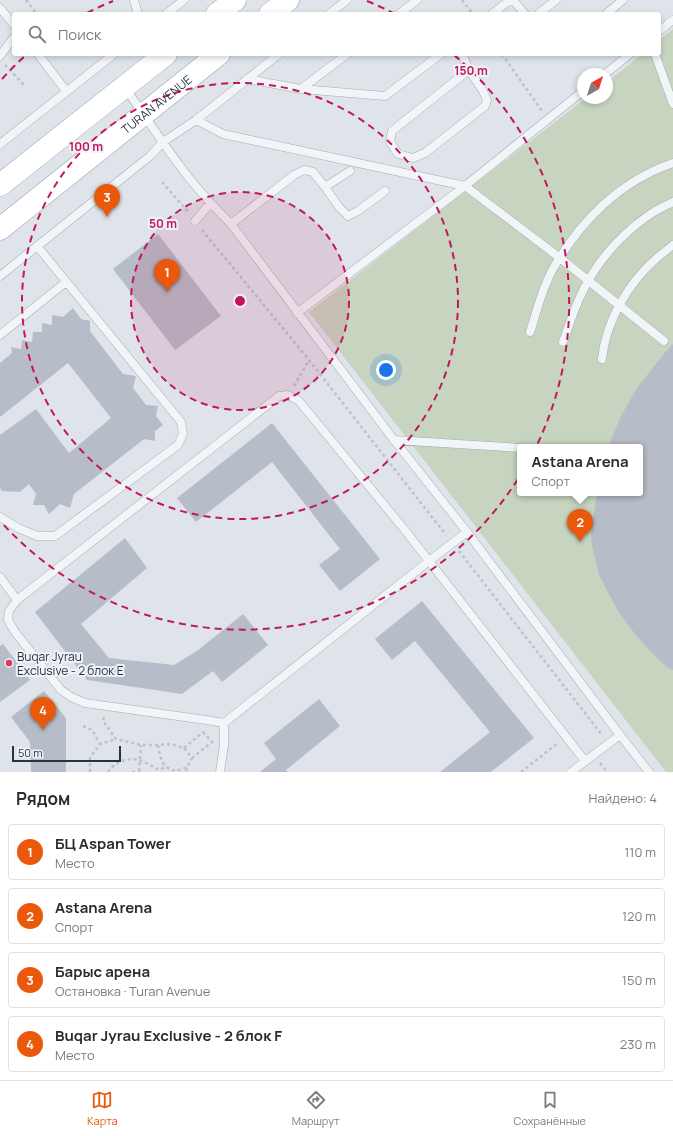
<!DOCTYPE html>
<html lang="ru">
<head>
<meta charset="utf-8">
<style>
	:root { --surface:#fff; --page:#f2f2f3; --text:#2b2b33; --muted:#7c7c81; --line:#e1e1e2; --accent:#ea580c }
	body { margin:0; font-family:Manrope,sans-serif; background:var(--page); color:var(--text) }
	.compass { position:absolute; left:577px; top:68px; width:36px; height:36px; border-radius:50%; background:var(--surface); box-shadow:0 2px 6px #0003; rotate:39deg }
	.scale { position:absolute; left:12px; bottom:10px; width:109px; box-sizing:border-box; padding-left:4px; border:2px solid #273243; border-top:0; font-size:11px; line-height:14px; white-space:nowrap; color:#273243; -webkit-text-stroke:3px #eff3f7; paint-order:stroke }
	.you { position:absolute; left:386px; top:370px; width:14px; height:14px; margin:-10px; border:3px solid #fff; border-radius:50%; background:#1a73e8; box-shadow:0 0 0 6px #1a73e833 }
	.badge { display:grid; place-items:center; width:26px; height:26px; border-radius:50%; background:var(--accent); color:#fff; font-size:13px; font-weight:700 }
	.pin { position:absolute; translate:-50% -33px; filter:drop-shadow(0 1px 2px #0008) }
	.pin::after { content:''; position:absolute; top:21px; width:14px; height:12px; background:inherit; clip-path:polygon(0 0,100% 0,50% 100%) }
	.popup { position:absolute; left:517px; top:444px; width:126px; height:52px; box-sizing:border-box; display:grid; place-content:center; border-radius:4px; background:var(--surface); filter:drop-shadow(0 1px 3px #0005); font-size:13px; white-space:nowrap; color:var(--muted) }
	.popup b { font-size:15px; color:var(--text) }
	.popup::after { content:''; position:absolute; left:50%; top:100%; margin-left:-8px; border:8px solid transparent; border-top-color:var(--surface) }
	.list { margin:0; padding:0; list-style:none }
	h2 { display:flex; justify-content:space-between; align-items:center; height:52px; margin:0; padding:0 16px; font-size:17px }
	h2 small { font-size:13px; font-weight:400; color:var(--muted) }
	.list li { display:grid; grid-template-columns:26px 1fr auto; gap:12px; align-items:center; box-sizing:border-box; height:56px; margin:0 8px 8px; padding:0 8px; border:1px solid var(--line); border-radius:4px }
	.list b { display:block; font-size:15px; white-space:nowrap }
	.list p { margin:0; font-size:13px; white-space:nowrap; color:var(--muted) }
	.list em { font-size:13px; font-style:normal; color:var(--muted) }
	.icon { flex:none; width:22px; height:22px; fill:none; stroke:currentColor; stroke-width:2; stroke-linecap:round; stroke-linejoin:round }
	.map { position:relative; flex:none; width:673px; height:772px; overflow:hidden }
	.search { position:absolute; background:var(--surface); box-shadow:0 2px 6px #0003; left:12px; right:12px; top:12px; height:44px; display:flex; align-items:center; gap:10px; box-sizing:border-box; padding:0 14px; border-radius:4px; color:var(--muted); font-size:15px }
	.sheet { height:308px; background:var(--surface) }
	nav { display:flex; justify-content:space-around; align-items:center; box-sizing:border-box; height:56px; border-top:1px solid var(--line); background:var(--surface); font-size:11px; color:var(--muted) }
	nav a { display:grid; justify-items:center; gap:2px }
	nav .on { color:var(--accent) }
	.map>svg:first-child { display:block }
</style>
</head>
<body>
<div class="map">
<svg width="673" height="772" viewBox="0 0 673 772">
	<rect width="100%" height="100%" fill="#dfe4ea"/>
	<path fill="#c6d4c0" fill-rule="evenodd" d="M673,29V772H666L309,312L586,98H607V82L642,54L643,55L645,54H659V40ZM520,447H640V493H520Z"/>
	<path fill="#b6bdc8" d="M158,234L221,316L175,350L113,269Z
		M73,308L81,319L90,321V331L123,374L136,376L133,388L146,405L158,406L156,416L163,425L155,431V441L144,439L74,494L70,508L60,504L49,514L44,505H33L36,494L29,484L20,492L2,491L0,488V435L36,409L69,453L111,418L68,363L0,417V363L12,353L11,347L21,349L22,340L32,342L33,332H42V323L52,325V315L63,317Z
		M673,344V670L668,668L656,657L641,641L628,625L617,609L599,575L592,545L591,533L597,493H640V447H608L621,416L637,388L648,374L666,351Z
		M272,423L380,559L340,591L319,565L340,549L272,462L196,522L177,498Z
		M125,538L147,568L81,624L109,658L174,665L197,651L243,614L268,645L222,682L213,671L182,694L87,680L35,612Z
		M422,601L534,738L491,772H440L490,732L415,641L392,660L375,639Z
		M3,644L30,680L0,702V646Z
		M44,691L66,718V772H31L30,742L11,717Z
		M319,699L340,726L286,770L288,772H260L276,759L264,743Z"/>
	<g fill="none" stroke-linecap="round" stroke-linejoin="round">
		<defs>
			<path id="service" d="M134,0L138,14
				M513,0L525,14
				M0,8L14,25
				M166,14L184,0
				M329,14L347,0
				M399,14L417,0
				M492,14L510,0
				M538,14L556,0
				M606,14L623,0
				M659,31L673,20
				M38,54L66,91
				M462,54L469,70L483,91L487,100L485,106L425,153L413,158L398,154L390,142L392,131L469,70
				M655,54L673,104
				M0,56L14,37
				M605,74L630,54
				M247,79L301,89L347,54
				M125,88C144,114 161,141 180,166C195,187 213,206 231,224L394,440L467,532L620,735L649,772
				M301,89L385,96L441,54
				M196,120L223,134L465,186L560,258L664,341
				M0,144L114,54
				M325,187L350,171
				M195,221L210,204
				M231,224L294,175L304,170L313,172L325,187L339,207L348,216L358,211L385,191
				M0,276L150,156L163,142L196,120L279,54
				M297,313L465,186L583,91
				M530,332C537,311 542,288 553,269C580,221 620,181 673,163
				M0,335L66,282
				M563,342C568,328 573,313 579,299C594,265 619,236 649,215C656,210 665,206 673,202
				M602,359C606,320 629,282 658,257C663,253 668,249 673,245
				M288,395L299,401L404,529L429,561L224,723L206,720L85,703L71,697L61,690L15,632L8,620L9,611L17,600L279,396Z
				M394,440L520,448
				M0,517L18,528L37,536H55L178,445L183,434L181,422L37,246
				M467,532L429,561L585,761
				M0,577L17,600
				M220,772L224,745V723
				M571,772L620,735"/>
			<g id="primary">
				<path d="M217,14L235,0"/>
				<path d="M270,14L288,0"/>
				<path d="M0,185L166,54"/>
				<path id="s1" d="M0,229L219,54"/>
			</g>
		</defs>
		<use href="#service" stroke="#a4abb5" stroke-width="9"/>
		<use href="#primary" stroke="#9ea9b7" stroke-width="23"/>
		<path stroke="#bdc2c9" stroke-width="2.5" stroke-dasharray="3 3" stroke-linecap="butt" d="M26,0L37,14
			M462,0L473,14
			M502,54L542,111
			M5,65L24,85
			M162,182L189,213
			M202,230L309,360L446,535
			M294,386L309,360
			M459,551L602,735
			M104,717L103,721L116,739L141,745H158L171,744L184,748L192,758L187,767L186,772
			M83,726L92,730L100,744
			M203,732L212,742
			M158,745L160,756L165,767
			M184,748L203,732V731
			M192,758L212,742L214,743
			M600,763L607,772
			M139,771L141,745
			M90,772V758L100,744L116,739
			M108,772C115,761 130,756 142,761C148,763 153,767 159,770L165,767L176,771L187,767
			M132,772H142
			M521,772L558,743"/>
		<use href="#service" stroke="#f2f5f8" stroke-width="8"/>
		<use href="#primary" stroke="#fff" stroke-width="22"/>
	</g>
	<circle cx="240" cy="301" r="109" fill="#c2185b" fill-opacity=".12"/>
	<g fill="none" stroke="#c2185b" stroke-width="2" stroke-dasharray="7 5">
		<circle cx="240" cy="301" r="109"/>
		<circle cx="240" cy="301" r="218"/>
		<path d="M2 79A326 326 0 0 1 26 55M87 13A326 326 0 0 1 113 1M367 1A326 326 0 0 1 393 13M454 55A326 326 0 1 1 2 523"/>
	</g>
	<circle fill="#d93a58" stroke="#eff3f7" stroke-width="1.5" cx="9" cy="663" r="4"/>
	<g text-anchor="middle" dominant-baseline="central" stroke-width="4" stroke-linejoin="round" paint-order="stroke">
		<g font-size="12" fill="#273243" stroke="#eff3f7">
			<text stroke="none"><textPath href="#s1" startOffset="200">TURAN AVENUE</textPath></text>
		</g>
		<g font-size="12" fill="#273243" stroke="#eff3f7" text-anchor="start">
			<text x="17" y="656">Buqar Jyrau<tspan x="17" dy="14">Exclusive - 2 блок E</tspan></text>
		</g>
	</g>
	<circle cx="240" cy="301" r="6" fill="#c2185b" stroke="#eff3f7" stroke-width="2"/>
	<g font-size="12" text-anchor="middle" font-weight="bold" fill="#c2185b" stroke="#eff3f7" stroke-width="4" stroke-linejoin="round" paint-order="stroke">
		<text x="471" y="75">150 m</text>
		<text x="86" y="151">100 m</text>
		<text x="163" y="228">50 m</text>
	</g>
</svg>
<svg class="compass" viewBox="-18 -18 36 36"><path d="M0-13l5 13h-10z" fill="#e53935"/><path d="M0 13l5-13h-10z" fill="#7c7c81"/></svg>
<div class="scale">50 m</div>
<div class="you"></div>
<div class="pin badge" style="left:167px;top:292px">1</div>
<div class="pin badge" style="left:580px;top:542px">2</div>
<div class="popup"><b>Astana Arena</b>Спорт</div>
<div class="pin badge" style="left:107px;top:217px">3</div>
<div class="pin badge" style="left:43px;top:730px">4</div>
<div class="search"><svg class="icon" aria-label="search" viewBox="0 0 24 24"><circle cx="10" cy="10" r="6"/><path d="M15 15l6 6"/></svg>Поиск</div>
</div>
<section class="sheet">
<h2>Рядом<small>Найдено: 4</small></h2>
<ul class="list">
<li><span class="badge">1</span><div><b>БЦ Aspan Tower</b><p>Место</p></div><em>110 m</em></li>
<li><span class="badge">2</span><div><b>Astana Arena</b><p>Спорт</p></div><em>120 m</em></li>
<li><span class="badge">3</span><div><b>Барыс арена</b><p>Остановка · Turan Avenue</p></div><em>150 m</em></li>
<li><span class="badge">4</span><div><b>Buqar Jyrau Exclusive - 2 блок F</b><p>Место</p></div><em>230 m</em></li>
</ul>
</section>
<nav>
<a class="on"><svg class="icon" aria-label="map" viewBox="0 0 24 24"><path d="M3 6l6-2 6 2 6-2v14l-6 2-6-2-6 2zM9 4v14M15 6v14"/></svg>Карта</a>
<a><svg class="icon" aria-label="directions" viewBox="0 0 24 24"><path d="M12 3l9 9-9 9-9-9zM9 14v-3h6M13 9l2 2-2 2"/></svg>Маршрут</a>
<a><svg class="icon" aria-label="saved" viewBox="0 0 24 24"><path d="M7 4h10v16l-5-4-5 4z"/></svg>Сохранённые</a>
</nav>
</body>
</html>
